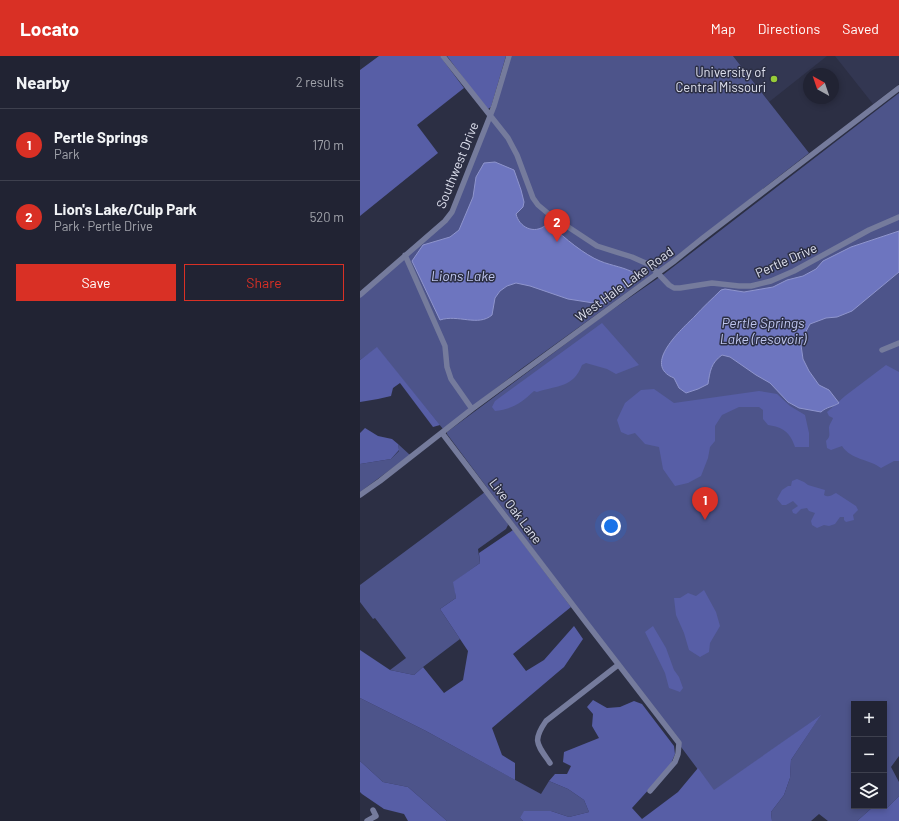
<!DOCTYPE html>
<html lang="en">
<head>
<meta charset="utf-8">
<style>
	:root { --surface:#212333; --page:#292b3b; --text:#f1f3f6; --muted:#a2a4ac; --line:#3e404e; --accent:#d93025 }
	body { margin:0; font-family:Barlow,sans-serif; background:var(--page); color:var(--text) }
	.controls { position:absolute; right:12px; bottom:12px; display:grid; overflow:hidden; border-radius:0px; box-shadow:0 2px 6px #0003 }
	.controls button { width:36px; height:36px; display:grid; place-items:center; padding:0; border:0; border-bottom:1px solid var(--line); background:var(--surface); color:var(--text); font:20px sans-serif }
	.compass { position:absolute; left:443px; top:12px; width:36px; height:36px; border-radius:50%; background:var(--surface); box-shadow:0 2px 6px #0003; rotate:320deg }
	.you { position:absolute; left:251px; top:470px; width:14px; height:14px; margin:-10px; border:3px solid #fff; border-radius:50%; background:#1a73e8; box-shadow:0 0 0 6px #1a73e833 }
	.badge { display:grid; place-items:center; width:26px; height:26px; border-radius:50%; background:var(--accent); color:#fff; font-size:13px; font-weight:700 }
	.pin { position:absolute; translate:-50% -33px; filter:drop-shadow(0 1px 2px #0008) }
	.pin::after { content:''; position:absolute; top:21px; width:14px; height:12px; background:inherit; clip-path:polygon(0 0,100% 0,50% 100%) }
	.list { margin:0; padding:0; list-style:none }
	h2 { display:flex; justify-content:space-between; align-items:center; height:52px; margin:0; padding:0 16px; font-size:17px }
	h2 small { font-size:13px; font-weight:400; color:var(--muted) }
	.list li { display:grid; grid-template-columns:26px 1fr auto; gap:12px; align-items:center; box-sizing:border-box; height:72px; padding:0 16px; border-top:1px solid var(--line) }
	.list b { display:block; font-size:15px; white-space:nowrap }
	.list p { margin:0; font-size:13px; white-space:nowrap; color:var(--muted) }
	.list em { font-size:13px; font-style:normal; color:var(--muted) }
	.actions { display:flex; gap:8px; padding:12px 16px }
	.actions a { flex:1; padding:9px 0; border:1px solid var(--accent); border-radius:0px; text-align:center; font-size:14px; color:var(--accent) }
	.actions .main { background:var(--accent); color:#fff }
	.icon { flex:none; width:22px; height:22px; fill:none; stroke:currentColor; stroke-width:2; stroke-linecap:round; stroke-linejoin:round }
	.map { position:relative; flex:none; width:539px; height:765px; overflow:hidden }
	header { display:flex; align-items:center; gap:24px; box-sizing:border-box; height:56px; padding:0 20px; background:var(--accent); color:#fff }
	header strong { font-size:19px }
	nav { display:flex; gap:22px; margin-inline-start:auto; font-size:14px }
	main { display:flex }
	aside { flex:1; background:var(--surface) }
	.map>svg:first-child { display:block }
</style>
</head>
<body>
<header>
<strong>Locato</strong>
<nav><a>Map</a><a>Directions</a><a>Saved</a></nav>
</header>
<main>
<aside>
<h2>Nearby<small>2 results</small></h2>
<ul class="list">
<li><span class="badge">1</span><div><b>Pertle Springs</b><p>Park</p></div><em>170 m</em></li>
<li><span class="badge">2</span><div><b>Lion's Lake/Culp Park</b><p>Park · Pertle Drive</p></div><em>520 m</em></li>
</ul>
<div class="actions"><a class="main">Save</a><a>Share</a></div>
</aside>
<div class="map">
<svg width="539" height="765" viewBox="0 0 539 765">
	<rect width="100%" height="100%" fill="#2c2f44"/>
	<path fill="#333752" d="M373,0H467L409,46Z
		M475,0H539V28L513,48Z"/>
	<path fill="#4d548a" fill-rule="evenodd" d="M149,0H373L449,97L305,209L161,313L83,373L17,292L0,304V239L89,160L125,70Z
		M539,37V700L531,711L539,726V740L527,752L514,750L497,765H468L459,758L451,765H412L411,756L424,739L430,722L431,704L460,660L354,735L87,378V376L243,260L304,218ZM494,648H524V750H494Z
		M38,388L50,399L0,436V408L31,403L39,395Z
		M125,436L147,466L148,469L146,473L118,493L120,507L94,526L96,542L80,553L100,583L63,611L54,619L30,614L46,602L15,562L13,563L0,546V529Z
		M0,642L66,675L181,738L189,725L208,733L224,744L229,756L209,761L191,755L160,762L163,765H87L48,731L23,726L0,705Z"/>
	<path fill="#575ea6" d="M19,0H80L104,32L57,69L78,97L0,160V14Z
		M87,0H146L131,51L128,53L125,51Z
		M242,267L279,309L256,318L247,313L226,307L222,309C213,332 198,329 177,336L174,335C161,347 153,353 135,355L132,351L135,345Z
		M17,291L80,369L73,371L40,327L33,332L31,340L18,343L0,346V304Z
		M526,309L539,316V405H534L521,412C509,403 491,404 482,390L471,394L467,392L466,385C471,380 469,378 469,372C469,369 472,365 473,362L469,360L467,356L485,340Z
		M294,333L314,347L399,335L417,338L430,350L445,359L449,377V391H435C430,376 423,371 408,369L403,363V354L399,351H379L362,359L355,370V385L350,391L348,402L341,420L328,427L315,430L303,413L299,391L285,388L275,377L268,379L261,376L257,364L265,347L281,334Z
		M5,372L18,380L32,383L38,388L39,394L31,403L0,408V377Z
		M437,423L444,426L448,429L465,434L464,439C468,442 472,439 476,437L496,450L498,454L493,459L494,464L486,466L484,464V461H480L475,468L469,470L464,469L457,472L452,469L451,465L455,457L449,455L447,452L441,453L436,458L433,457L432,454L438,450L433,445L426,449H422L417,443L422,434L428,430H431L432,425Z
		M153,474L211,551L153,598L166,615L184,604L214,570L223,583L204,611L132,672L142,699L155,707V724L66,675L0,642V594L30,614L54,619L63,611L84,637L103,624L108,595L80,553L96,542L93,526L120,507L119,497Z
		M344,534L356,556L360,570L350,587L349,596L340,601L329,594L324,577L316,559L314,542H320L328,537L336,540Z
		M293,570L306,592L314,614L319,621L323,632L320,636L309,632L305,617L285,576Z
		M233,644L247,652L260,651L274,645L282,648L314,690L315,698L310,710L272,752L282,763L318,736L338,712L354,734L461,659L431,704L430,722L424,739L411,756L412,765H163L160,762L164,755H191L209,761L229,756L224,744L208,733L189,725L195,718H207L211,710L203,706L204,696L239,682L232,670L233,658L227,651Z
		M0,705L23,726L48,731L87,765H48L44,758L24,753L2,738L0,736Z
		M539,740V765H497L514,750L527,752Z"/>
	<path fill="#6d75bf" stroke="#8f95cd" d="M135,106L154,114L161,134L164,146L163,151L156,158C159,171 174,179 186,169L192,170C204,182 225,199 240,205C252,210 265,211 276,218L277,222L273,227L258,235L253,242L245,247L240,248L208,243L170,230L156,227L147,230L140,235L135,242L132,259C118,271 98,258 80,264L52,205L63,189L90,181L99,174L113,141L116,121L124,107Z
		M539,175V216L492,255L477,261L466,262L450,268L443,281L441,289L443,303L449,315L459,329L469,334L479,347C473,351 466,351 461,356L439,352L428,346L410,327L396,319L370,301L362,299C351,307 350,315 348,328L338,333L326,337L319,332L314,322C281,309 322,273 335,260C343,251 352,243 361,234L365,233L384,236L413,231L427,224L443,220L456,213L463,205L491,191Z"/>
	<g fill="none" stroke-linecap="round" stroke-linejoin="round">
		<path stroke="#757b9c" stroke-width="5.5" d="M83,0L148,82L157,99L173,142L178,149L190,159L237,190L272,201L290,209L309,229L314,232H320L352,227L379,230H391L411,225L434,215L509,174L539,161
			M45,199L85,290L87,311L91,323L112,353
			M0,239L85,165L92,156L134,50L149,0
			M522,294L539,287
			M82,377L228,569L319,687L318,698L315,706L290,735
			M0,439L20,425L112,353L313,206L343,182L539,32
			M190,707C177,688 172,685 186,665L258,609
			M7,765L16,760L13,754"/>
	</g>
	<circle fill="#97cc38" stroke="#2c2f44" stroke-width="1.5" cx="414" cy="23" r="4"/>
	<g text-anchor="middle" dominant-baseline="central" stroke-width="3" stroke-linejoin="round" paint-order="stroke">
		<g font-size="13" fill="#dee0ee" stroke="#2c2f44" text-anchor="end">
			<text x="406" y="16">University of<tspan x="406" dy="15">Central Missouri</tspan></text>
		</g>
		<g font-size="13" fill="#dee0ee" stroke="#2c2f44">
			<text transform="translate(97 109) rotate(-68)">Southwest Drive</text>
			<text transform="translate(426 204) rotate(-24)">Pertle Drive</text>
			<text transform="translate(264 228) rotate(-36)">West Hale Lake Road</text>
			<text transform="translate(156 455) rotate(53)">Live Oak Lane</text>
		</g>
		<g font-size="14" font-style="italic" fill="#bec5ee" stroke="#2c2f44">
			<text x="103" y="219">Lions Lake</text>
			<text x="403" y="266">Pertle Springs<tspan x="403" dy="16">Lake (resovoir)</tspan></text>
		</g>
	</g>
</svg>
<div class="controls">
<button>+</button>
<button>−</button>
<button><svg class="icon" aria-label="layers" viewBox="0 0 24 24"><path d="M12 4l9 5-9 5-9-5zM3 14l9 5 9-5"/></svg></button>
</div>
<svg class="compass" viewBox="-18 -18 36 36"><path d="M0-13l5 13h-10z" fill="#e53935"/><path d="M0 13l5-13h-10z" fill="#a2a4ac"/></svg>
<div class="you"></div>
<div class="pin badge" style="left:345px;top:464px">1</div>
<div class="pin badge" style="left:197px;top:186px">2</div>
</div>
</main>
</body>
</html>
